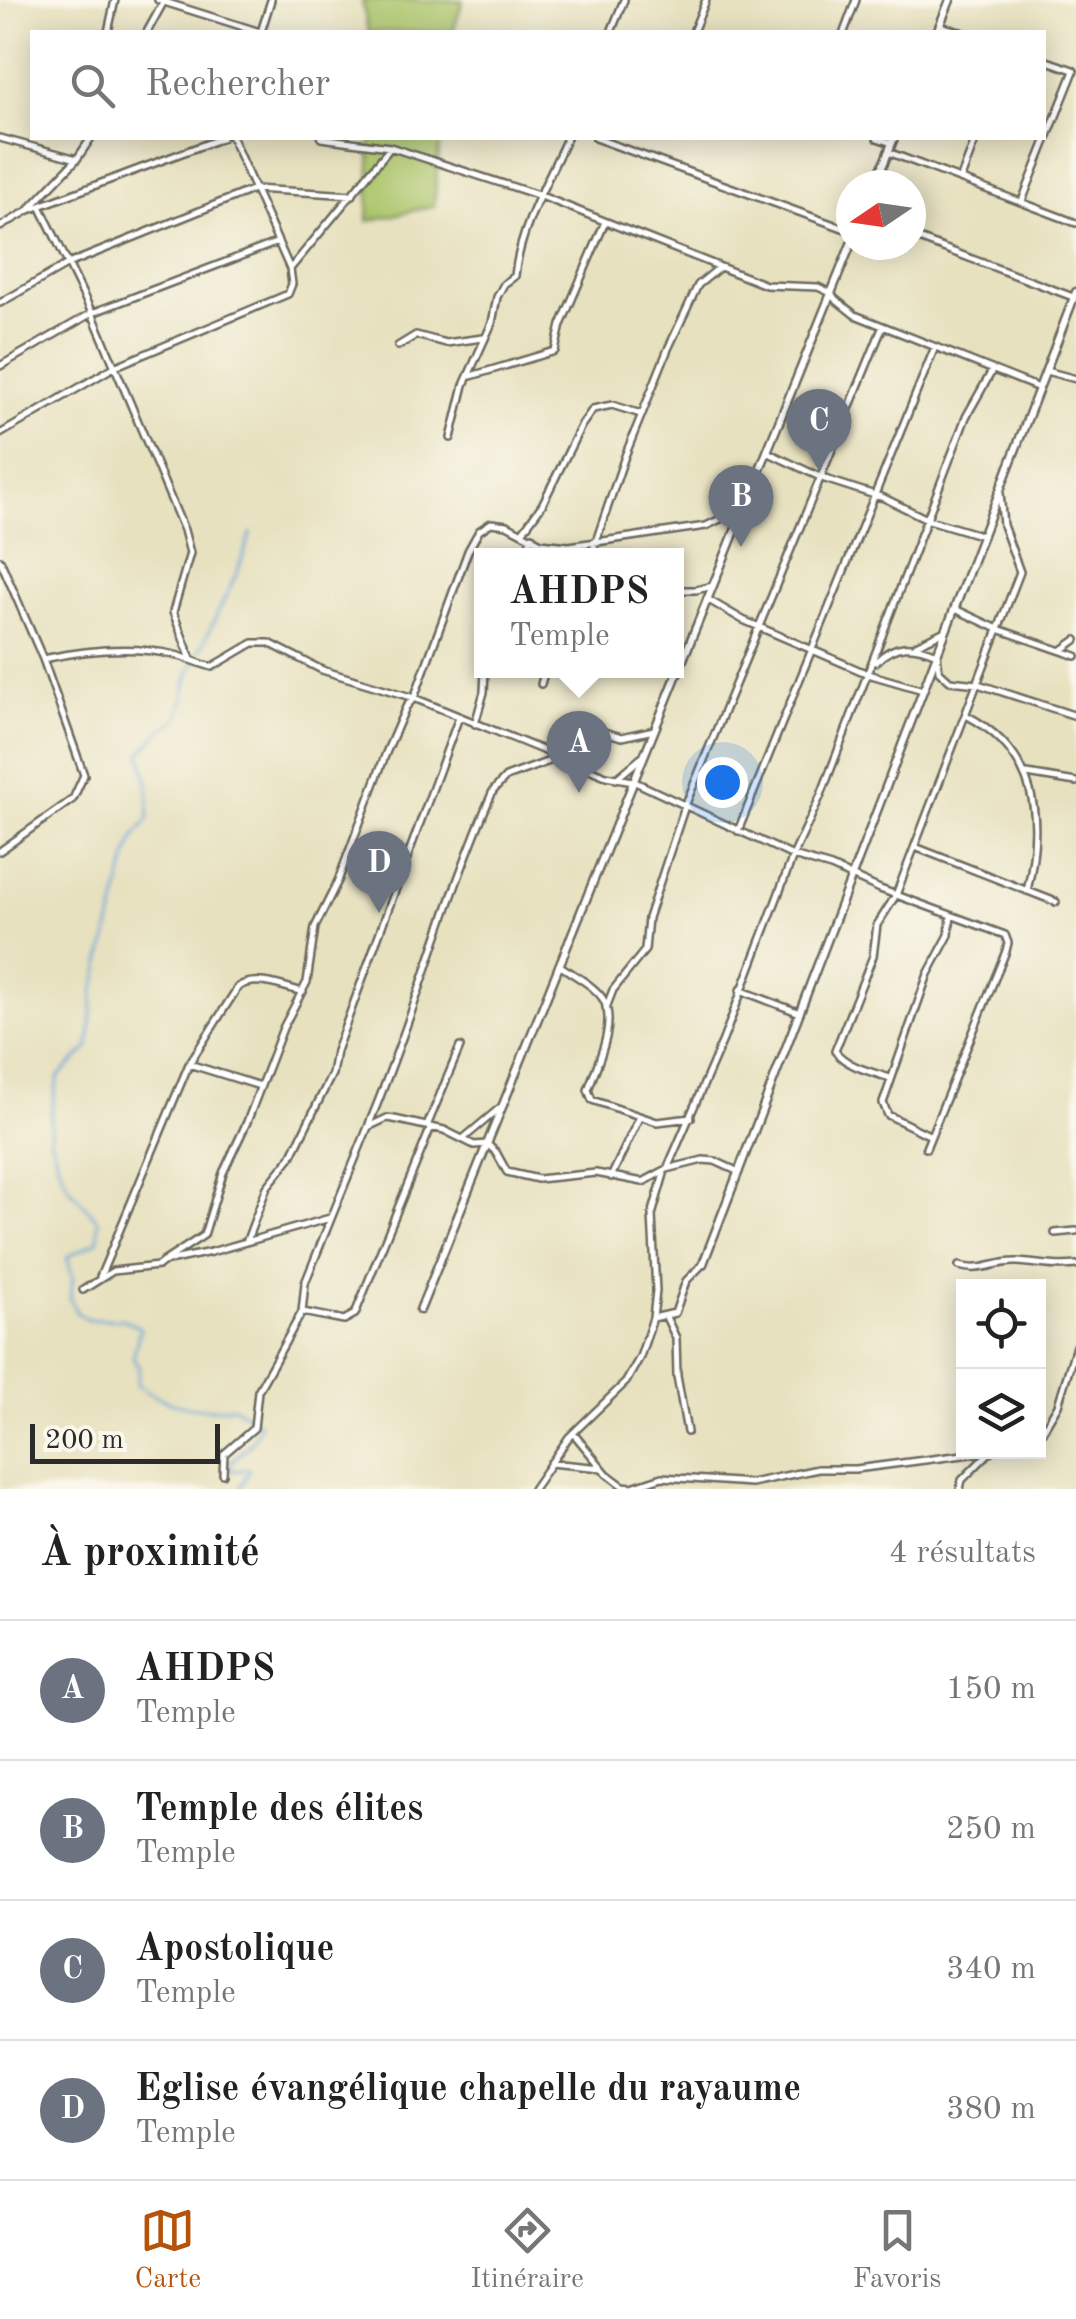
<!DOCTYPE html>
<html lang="fr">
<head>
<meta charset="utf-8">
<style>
	:root { --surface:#fff; --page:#f6f6f6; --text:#222; --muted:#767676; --line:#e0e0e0; --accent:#b45309 }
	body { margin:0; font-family:"Old Standard TT",serif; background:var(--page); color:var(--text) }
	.controls { position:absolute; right:30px; bottom:30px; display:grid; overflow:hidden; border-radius:0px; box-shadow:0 5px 25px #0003 }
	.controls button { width:90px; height:90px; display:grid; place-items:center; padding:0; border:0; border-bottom:2px solid var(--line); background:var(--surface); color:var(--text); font:50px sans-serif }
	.compass { position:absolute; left:836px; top:170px; width:90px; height:90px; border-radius:50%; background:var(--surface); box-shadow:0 5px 25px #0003; rotate:257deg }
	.scale { position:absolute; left:30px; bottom:25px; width:190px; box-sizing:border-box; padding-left:10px; border:5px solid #2b2b2b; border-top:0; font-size:28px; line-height:35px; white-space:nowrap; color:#2b2b2b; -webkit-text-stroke:8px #fbf7ec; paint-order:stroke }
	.you { position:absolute; left:722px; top:782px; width:35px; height:35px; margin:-25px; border:8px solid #fff; border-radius:50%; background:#1a73e8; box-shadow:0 0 0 15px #1a73e833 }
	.badge { display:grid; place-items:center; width:65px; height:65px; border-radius:50%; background:var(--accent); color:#fff; font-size:32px; font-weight:700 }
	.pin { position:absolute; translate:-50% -82px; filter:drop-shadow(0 2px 5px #0008) }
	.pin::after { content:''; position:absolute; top:52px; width:35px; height:30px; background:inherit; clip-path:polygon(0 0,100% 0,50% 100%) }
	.popup { position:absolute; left:474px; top:548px; width:210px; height:130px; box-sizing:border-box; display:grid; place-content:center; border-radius:0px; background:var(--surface); filter:drop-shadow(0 2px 8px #0005); font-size:32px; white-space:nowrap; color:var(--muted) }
	.popup b { font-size:38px; color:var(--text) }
	.popup::after { content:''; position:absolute; left:50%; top:100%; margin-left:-20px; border:20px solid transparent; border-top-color:var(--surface) }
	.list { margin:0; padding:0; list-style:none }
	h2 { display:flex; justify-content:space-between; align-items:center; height:130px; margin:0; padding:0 40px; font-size:42px }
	h2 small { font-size:32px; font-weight:400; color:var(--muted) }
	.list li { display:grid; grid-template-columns:65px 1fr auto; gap:30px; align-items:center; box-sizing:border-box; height:140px; padding:0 40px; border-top:2px solid var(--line) }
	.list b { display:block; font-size:38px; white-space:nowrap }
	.list p { margin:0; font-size:32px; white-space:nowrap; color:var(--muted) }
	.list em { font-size:32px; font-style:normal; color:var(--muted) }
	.icon { flex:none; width:55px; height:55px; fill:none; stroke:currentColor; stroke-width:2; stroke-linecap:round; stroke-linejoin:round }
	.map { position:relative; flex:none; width:1076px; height:1489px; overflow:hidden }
	.search { position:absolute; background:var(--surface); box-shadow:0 5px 25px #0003; left:30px; right:30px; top:30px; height:110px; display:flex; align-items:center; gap:25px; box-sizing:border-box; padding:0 35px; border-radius:0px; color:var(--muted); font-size:38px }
	.sheet { height:690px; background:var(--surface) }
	nav { display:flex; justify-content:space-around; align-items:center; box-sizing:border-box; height:140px; border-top:2px solid var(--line); background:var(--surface); font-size:28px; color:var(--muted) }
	nav a { display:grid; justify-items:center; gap:5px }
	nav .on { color:var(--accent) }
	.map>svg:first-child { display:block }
</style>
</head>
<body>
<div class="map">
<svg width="1076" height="1489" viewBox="0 0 1076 1489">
	<rect width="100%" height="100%" fill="#fbf7ec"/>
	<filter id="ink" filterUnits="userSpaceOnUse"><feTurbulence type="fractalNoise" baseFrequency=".01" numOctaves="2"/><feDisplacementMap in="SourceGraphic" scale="20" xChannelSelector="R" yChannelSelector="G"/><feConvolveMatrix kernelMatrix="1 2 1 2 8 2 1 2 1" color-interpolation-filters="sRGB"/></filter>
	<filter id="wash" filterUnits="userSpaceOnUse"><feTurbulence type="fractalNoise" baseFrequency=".0048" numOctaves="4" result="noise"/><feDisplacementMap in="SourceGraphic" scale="40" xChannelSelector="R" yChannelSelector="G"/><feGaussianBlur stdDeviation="2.25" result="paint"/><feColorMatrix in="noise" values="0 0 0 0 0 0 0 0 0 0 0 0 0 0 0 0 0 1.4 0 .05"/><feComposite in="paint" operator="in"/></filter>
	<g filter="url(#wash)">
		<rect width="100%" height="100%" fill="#e7e1bf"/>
		<path fill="#abc56b" stroke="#6b784b" stroke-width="2.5" d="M362,0H463L453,32H368Z
			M371,138H440L434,206L368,221Z"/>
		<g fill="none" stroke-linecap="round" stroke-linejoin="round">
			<path stroke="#68a5d9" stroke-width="2.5" d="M240,1489L250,1469L232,1471L230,1463L251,1443L260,1424L233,1406C202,1414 163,1404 137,1385L139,1368L133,1358L140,1328L122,1319L88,1320L76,1312L70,1298L73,1278L67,1257L98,1241V1220L69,1188L58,1164L50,1138L51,1114L58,1077L89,1047L94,991L127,858L136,834L149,819L148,784L141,753L160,732L179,718L189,673L237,573L251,533"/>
		</g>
	</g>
	<g filter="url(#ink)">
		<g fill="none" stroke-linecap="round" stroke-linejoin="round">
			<defs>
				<path id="minor" d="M158,0L260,32
					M940,26L961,32
					M108,32L115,0
					M147,32L163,3
					M261,32L271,0
					M611,32L624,0
					M693,32L706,0
					M844,32L856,0
					M1044,60L1073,70
					M0,138L77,159
					M321,138L390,147L541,196L766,285L818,287L831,293L835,299L855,315L1039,388
					M595,138L851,231
					M877,138L892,143
					M888,152L1076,223
					M961,178L976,138
					M1022,201L1074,71
					M40,206L92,313L184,530L190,553L173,612L191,659
					M31,207L77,159L91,138
					M0,227L29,210L222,138
					M911,236L1073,297
					M290,269L390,148
					M0,303L68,264L254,189L353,195
					M398,346L416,335L446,343L483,338
					M0,366L92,313L278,242
					M1046,371L1076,379
					M471,376L555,351L561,325L605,222
					M0,434L114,367L288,294L292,284L290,269L232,138
					M451,438L464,385L492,323L497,297L504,284L515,276C520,228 547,182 567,138
					M767,452L822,478L884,498L929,520L983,536
					M523,531L542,505L581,426L593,409L612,405L641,414
					M560,548L575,556
					M525,556L532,536
					M591,556L625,456L668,349L698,285L720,267
					M0,560L43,659L84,775L73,799L0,851
					M676,590H696L713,586
					M707,599L743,620L868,674L923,690
					M955,609L998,629L1076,656
					M916,645L945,631
					M1062,650L1076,640
					M43,659C85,650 132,645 175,655C188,658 200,664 212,667L253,643H269L322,670L414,698L606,776L633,781L793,856L831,867L880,889L1005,935L1008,943L1006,951L926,1148
					M876,662C895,642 914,644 937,654L939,671L950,681L978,684L1076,716
					M541,684L545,670
					M966,715C1038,753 1044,818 1027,891
					M475,724L484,692L485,670
					M558,756L570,739L585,727L622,737L654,730
					M1027,774L1076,782
					M616,779L641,758
					M738,831L935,347
					M915,847L1056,902
					M559,965C572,974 594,985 603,999C618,1024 596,1066 588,1090L592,1100L657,1122L691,1118
					M740,990L800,1013
					M606,1008L613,990L645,950L648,918L685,806L883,326
					M189,1064L260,1086
					M890,1078C872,1072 847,1067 835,1051L873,956L877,925L896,895L1020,572L1003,525L1000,493
					M369,1124C415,1015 445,900 493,791L506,777L574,752L608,734
					M427,1126L460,1047
					M931,1136L888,1115L883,1103L928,974L949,935L951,915
					M464,1138L501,1107
					M667,1169L723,1040L793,856L821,795L966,417L992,371
					M611,1177L639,1118
					M1055,1233L1076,1231
					M247,1240L267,1187L291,1157L332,1074L336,1051L459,717
					M163,1262L204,1235L223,1173L247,1122L283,1028L307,982L315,927L338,881L386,753L406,707L414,698L468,551L479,531L491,523L507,525L541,543L569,546L706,526L743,508
					M959,1266C982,1273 995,1261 1017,1262C1038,1263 1055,1268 1076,1265
					M100,1277L189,1064L238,987C255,975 284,987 303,992
					M83,1290L113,1271L158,1266L163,1262L211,1252L330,1218
					M303,1312L344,1320L355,1314L431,1127
					M666,1317L676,1338L677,1376L687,1432
					M653,1318L656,1291L652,1215L664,1174
					M573,1433L607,1474L623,1486L632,1487L662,1477L751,1483L818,1469H856L986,1452
					M1038,1439L1058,1405L1076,1346
					M550,1463L602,1468
					M223,1474L224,1454L254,1428L258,1391L302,1312L305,1283L368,1127L387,1118L394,1119L444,1130L474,1145L487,1144L496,1152L507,1172L538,1179L596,1173L643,1182L667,1169L703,1160L715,1161L739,1172
					M533,1489L569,1437L626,1382L640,1357L653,1318L675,1313L686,1281L703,1264
					M960,1489L962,1480L990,1452"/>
				<path id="tertiary" d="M937,32L950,0
					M875,185L894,138
					M703,1264L1076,292
					M420,1310L851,244"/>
			</defs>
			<use href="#minor" stroke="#6d6b5f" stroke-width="10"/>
			<use href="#tertiary" stroke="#6d6b5f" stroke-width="11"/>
			<use href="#minor" stroke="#fff" stroke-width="5"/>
			<use href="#tertiary" stroke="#fff" stroke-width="6"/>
		</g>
	</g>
</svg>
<div class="controls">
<button><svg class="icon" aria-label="locate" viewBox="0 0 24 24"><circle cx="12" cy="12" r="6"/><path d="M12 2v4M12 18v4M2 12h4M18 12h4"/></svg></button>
<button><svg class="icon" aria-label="layers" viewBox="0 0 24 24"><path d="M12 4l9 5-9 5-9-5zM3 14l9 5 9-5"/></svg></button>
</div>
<svg class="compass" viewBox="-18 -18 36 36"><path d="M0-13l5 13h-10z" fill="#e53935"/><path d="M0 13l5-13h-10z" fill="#767676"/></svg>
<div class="scale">200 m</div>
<div class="you"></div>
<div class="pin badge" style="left:579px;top:793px;background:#6b7280">A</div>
<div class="popup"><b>AHDPS</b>Temple</div>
<div class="pin badge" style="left:741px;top:547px;background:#6b7280">B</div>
<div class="pin badge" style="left:819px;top:471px;background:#6b7280">C</div>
<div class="pin badge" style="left:379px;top:913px;background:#6b7280">D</div>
<div class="search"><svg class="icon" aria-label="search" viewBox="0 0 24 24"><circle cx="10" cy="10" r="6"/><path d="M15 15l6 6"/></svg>Rechercher</div>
</div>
<section class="sheet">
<h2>À proximité<small>4 résultats</small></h2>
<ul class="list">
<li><span class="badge" style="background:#6b7280">A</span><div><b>AHDPS</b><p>Temple</p></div><em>150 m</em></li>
<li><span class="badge" style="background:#6b7280">B</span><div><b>Temple des élites</b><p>Temple</p></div><em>250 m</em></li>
<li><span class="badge" style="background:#6b7280">C</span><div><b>Apostolique</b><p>Temple</p></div><em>340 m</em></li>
<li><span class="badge" style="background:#6b7280">D</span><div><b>Eglise évangélique chapelle du rayaume</b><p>Temple</p></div><em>380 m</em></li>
</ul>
</section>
<nav>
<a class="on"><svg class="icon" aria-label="map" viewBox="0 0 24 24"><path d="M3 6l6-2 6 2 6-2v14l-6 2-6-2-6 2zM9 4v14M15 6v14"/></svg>Carte</a>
<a><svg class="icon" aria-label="directions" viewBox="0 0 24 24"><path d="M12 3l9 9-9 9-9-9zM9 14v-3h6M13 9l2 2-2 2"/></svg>Itinéraire</a>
<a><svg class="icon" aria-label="saved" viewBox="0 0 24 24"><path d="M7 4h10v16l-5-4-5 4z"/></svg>Favoris</a>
</nav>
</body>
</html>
